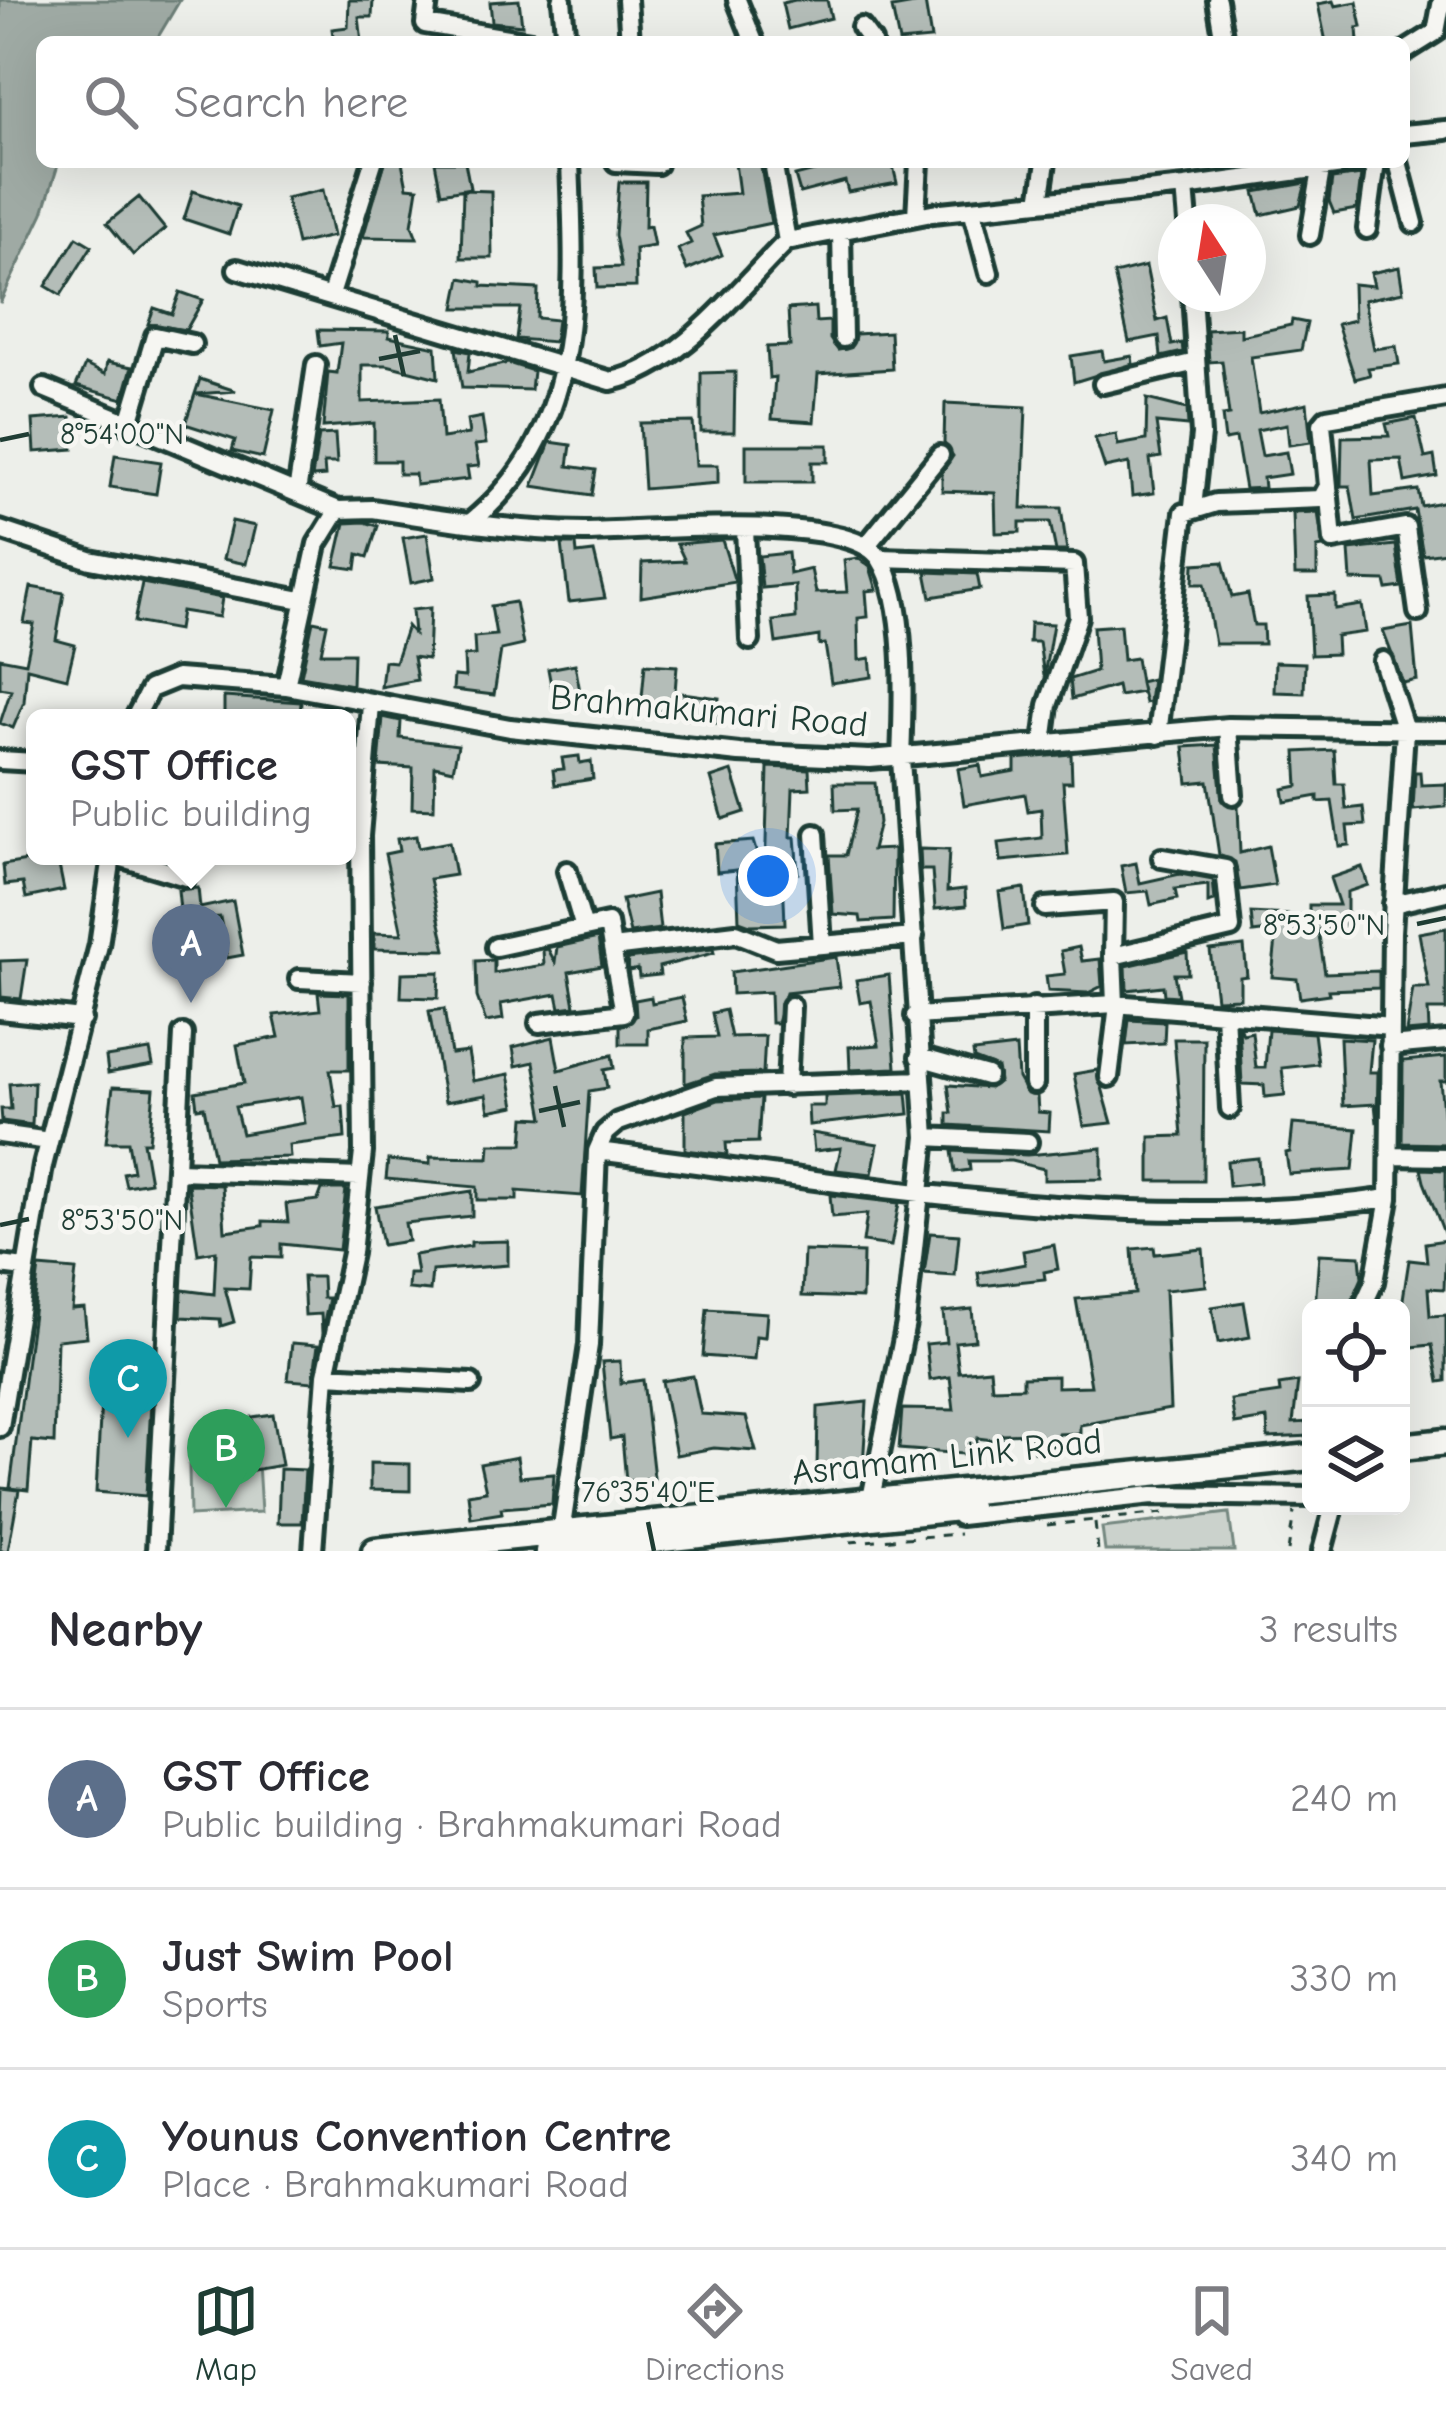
<!DOCTYPE html>
<html lang="en">
<head>
<meta charset="utf-8">
<style>
	:root { --surface:#fff; --page:#f7f7f7; --text:#2b2b33; --muted:#7c7c81; --line:#e1e1e2; --accent:#1f3d34 }
	body { margin:0; font-family:"Comic Neue",sans-serif; background:var(--page); color:var(--text) }
	.controls { position:absolute; right:36px; bottom:36px; display:grid; overflow:hidden; border-radius:18px; box-shadow:0 12px 48px #0002 }
	.controls button { width:108px; height:108px; display:grid; place-items:center; padding:0; border:0; border-bottom:3px solid var(--line); background:var(--surface); color:var(--text); font:60px sans-serif }
	.compass { position:absolute; left:1158px; top:204px; width:108px; height:108px; border-radius:50%; background:var(--surface); box-shadow:0 12px 48px #0002; rotate:348deg }
	.you { position:absolute; left:768px; top:876px; width:42px; height:42px; margin:-30px; border:9px solid #fff; border-radius:50%; background:#1a73e8; box-shadow:0 0 0 18px #1a73e833 }
	.badge { display:grid; place-items:center; width:78px; height:78px; border-radius:50%; background:var(--accent); color:#fff; font-size:39px; font-weight:700 }
	.pin { position:absolute; translate:-50% -99px; filter:drop-shadow(0 3px 6px #0008) }
	.pin::after { content:''; position:absolute; top:63px; width:42px; height:36px; background:inherit; clip-path:polygon(0 0,100% 0,50% 100%) }
	.popup { position:absolute; left:26px; top:709px; width:330px; height:156px; box-sizing:border-box; display:grid; place-content:center; border-radius:18px; background:var(--surface); filter:drop-shadow(0 3px 9px #0005); font-size:39px; white-space:nowrap; color:var(--muted) }
	.popup b { font-size:45px; color:var(--text) }
	.popup::after { content:''; position:absolute; left:50%; top:100%; margin-left:-24px; border:24px solid transparent; border-top-color:var(--surface) }
	.list { margin:0; padding:0; list-style:none }
	h2 { display:flex; justify-content:space-between; align-items:center; height:156px; margin:0; padding:0 48px; font-size:51px }
	h2 small { font-size:39px; font-weight:400; color:var(--muted) }
	.list li { display:grid; grid-template-columns:78px 1fr auto; gap:36px; align-items:center; box-sizing:border-box; height:180px; padding:0 48px; border-top:3px solid var(--line) }
	.list b { display:block; font-size:45px; white-space:nowrap }
	.list p { margin:0; font-size:39px; white-space:nowrap; color:var(--muted) }
	.list em { font-size:39px; font-style:normal; color:var(--muted) }
	.icon { flex:none; width:66px; height:66px; fill:none; stroke:currentColor; stroke-width:2; stroke-linecap:round; stroke-linejoin:round }
	.map { position:relative; flex:none; width:1446px; height:1551px; overflow:hidden }
	.search { position:absolute; background:var(--surface); box-shadow:0 12px 48px #0002; left:36px; right:36px; top:36px; height:132px; display:flex; align-items:center; gap:30px; box-sizing:border-box; padding:0 42px; border-radius:18px; color:var(--muted); font-size:45px }
	.sheet { height:696px; background:var(--surface) }
	nav { display:flex; justify-content:space-around; align-items:center; box-sizing:border-box; height:168px; border-top:3px solid var(--line); background:var(--surface); font-size:33px; color:var(--muted) }
	nav a { display:grid; justify-items:center; gap:6px }
	nav .on { color:var(--accent) }
	.map>svg:first-child { display:block }
</style>
</head>
<body>
<div class="map">
<svg width="1446" height="1551" viewBox="0 0 1446 1551">
	<rect width="100%" height="100%" fill="#edefea"/>
	<filter id="ink" filterUnits="userSpaceOnUse"><feTurbulence type="fractalNoise" baseFrequency=".00833" numOctaves="2"/><feDisplacementMap in="SourceGraphic" scale="24" xChannelSelector="R" yChannelSelector="G"/><feConvolveMatrix kernelMatrix="1 2 1 2 8 2 1 2 1" color-interpolation-filters="sRGB"/></filter>
	<g filter="url(#ink)">
		<path fill="#cbd2cc" stroke="#758880" stroke-width="3" d="M258,1463L261,1512L190,1516L189,1466Z
			M1229,1513L1234,1551H1105L1102,1528Z"/>
		<path fill="#9faaa4" stroke="#6c7e77" stroke-width="3" d="M0,0H180L155,42H42V162H59L43,213L0,303Z"/>
		<path fill="#b4bdb8" stroke="#1f3d34" stroke-width="3" fill-rule="evenodd" d="M349,0H373L372,17H359L362,42H334L332,29L348,27Z
			M519,0L522,25L492,22L490,2Z
			M795,0H827L831,18L788,29L782,3Z
			M1333,1L1335,6L1357,2L1362,27L1357,28L1358,42H1326L1318,4Z
			M925,2L931,39L899,42L892,8Z
			M385,162H402L407,187L418,188L412,225L417,238L363,237Z
			M435,162H465L470,188L441,193Z
			M760,162L771,223L714,235L722,255L687,270L678,249L691,243L686,233L701,226L698,196L739,193L735,163Z
			M849,162H892L897,183L848,192L845,181L800,193L795,176Z
			M1361,175L1357,209L1334,213L1329,201L1332,179Z
			M619,182H646L645,227L650,226L654,246L635,249L636,287L597,288L596,268L621,267L615,235Z
			M1306,183L1300,206L1261,215L1255,192Z
			M323,190L333,236L297,244L286,198Z
			M463,190L491,191L492,258H461Z
			M193,191L238,206L229,234L184,219Z
			M139,197L165,229L133,255L107,223Z
			M77,237L92,246L61,295L46,286Z
			M1146,266L1157,321L1167,318L1172,345L1182,343L1183,352L1161,357L1159,336L1129,342L1114,274Z
			M1399,267L1403,292L1364,300L1374,349L1396,346L1399,364L1368,368L1370,375L1355,379L1337,324L1354,320L1353,284L1374,286L1371,273Z
			M461,278L482,282V286L538,289L537,318L557,320L554,342L516,339L520,308H455Z
			M180,292L203,300L186,330L148,324L154,308L172,314Z
			M815,307L816,322L830,321V339L838,350L850,348L856,334L890,332L892,369L818,374L814,422L772,419L775,377L769,378L767,347L790,346L788,309Z
			M1292,320L1307,323L1301,350L1251,357L1259,413L1307,403L1311,442L1289,445L1287,424L1257,430L1262,456L1286,452L1290,474L1263,478L1264,488L1245,489L1236,438L1225,440L1222,416L1229,415L1222,361L1209,362L1207,330L1241,328V336L1291,325Z
			M318,330L389,331V337L436,347L438,378L387,365H362V402L439,399L442,438L469,434L467,420L482,417L486,444L475,445L479,466L467,467L469,479L416,485L415,474H399V461H374V423L323,427L328,372L337,373L341,343L320,346Z
			M456,349L470,352L468,372L508,363L533,371L531,390L462,388Z
			M1102,351L1104,361L1132,356L1133,364L1074,382L1071,356Z
			M107,362L132,367L123,399L76,386L85,365L105,374Z
			M735,372L734,432H701V373Z
			M200,379L236,391L196,394L274,410L263,458L232,451L235,440L185,424Z
			M1147,399L1187,409L1188,426L1156,423L1161,457L1150,459L1154,493L1132,496L1129,463L1105,468L1095,438L1116,434L1118,445L1146,440Z
			M945,403L1026,407L1022,508H1061L1067,551H1056L1050,522H1020V532L996,533L995,493L942,491V472L953,456L944,443Z
			M71,417L73,449L35,452L33,420Z
			M1416,418L1425,458L1434,456L1437,476L1405,482L1401,459L1371,460L1373,496L1418,490L1421,506L1446,501V552L1423,555L1415,510L1356,520L1350,486H1341L1342,437L1389,436L1386,424Z
			M693,422L696,465H718V483L644,489L640,423Z
			M335,434L337,463H324L325,476L312,477L319,435Z
			M550,442L571,445L568,466L596,470L592,495L533,486Z
			M746,445H828V462H812V482H746Z
			M115,455L161,462L156,494L110,487Z
			M1318,512L1323,547L1317,548V575H1295L1293,513Z
			M232,521L255,526L246,564L223,559Z
			M365,522L378,526L368,557L358,554L356,569L335,566L345,523Z
			M427,534L434,578L411,583L403,538Z
			M722,540L735,582L641,597L642,563L685,561L677,544Z
			M562,544H576L577,554L594,552L605,598L569,602Z
			M1396,545L1402,587L1387,589L1385,581L1351,580L1349,550Z
			M788,553L790,574L811,569L816,593L847,592L844,560L858,558L870,567L877,590L866,591L868,617L858,618L859,660L870,658L872,677L831,683L825,644L819,645V636L776,643L773,621L796,618L795,585L762,588L759,556Z
			M1223,562L1232,597L1248,594L1254,625H1263L1264,644H1215L1204,584H1193L1194,564Z
			M926,572L977,574L980,589L931,597Z
			M142,583L222,598L219,617L181,611L178,630L134,622Z
			M31,587L64,593L56,640L75,645L67,678L27,668L24,702L13,728L0,723L11,690L0,688V658L26,663L34,624L24,623Z
			M1335,595V609L1362,605L1366,632L1336,636L1337,654L1311,655L1308,596Z
			M515,602L523,645L501,650L494,695L453,690L454,676L465,677L464,656L475,655L474,637L496,635L491,606Z
			M430,608L428,659L413,657L417,680L381,687L384,661L395,662L407,626L414,634L412,610Z
			M313,621L327,624L321,653H353L352,685L301,676Z
			M1030,623L1053,624L1044,676L1039,642H1029Z
			M1120,625L1123,660L1136,658L1140,682L1152,679L1149,702L1145,703L1140,683L1142,692L1119,696L1117,686L1072,699L1070,679L1096,671L1093,627Z
			M1412,626L1417,680L1403,683L1383,631Z
			M1275,662L1305,663L1304,693L1274,692Z
			M575,664L581,697L554,701L548,669Z
			M645,664L677,666L675,692L719,698L716,723L683,718L684,713L641,709Z
			M224,697L301,702L300,718H224Z
			M383,717L401,721L400,738L458,745L453,770L435,766L434,809L412,808L413,768L379,766Z
			M1217,745L1222,801L1238,806L1240,853L1268,846L1275,885L1240,890L1235,862L1219,855L1208,781L1188,783L1184,747Z
			M1334,750L1336,784H1344L1346,809L1363,807L1365,825L1347,826L1349,845L1339,846L1332,801L1318,802V796L1285,802L1283,789L1298,786L1296,752Z
			M1071,754L1072,782H1063L1068,855L1001,861L999,843L1042,838L1041,809L1028,811L1025,794L964,805L958,769L980,765L982,777L1015,771V759Z
			M579,756L580,763L591,761L593,779L555,785L553,770L564,769L562,758Z
			M768,767L809,769L810,788L793,789L791,837H795L798,873L783,874L785,924L750,925L739,921L737,870L717,872L715,844L753,841L765,880Z
			M732,771L745,812L723,819L711,778Z
			M1415,772H1420L1421,785L1446,784V807L1413,810Z
			M834,783H875L879,823L872,850L894,849L893,920L861,922L860,916L833,914L829,855H846L857,809L835,810Z
			M416,836L418,848L449,842L455,875L430,879L446,950L374,949V933L402,934L385,854L399,851L397,839Z
			M920,849L949,850L947,891L965,889L966,906L935,909L932,870H921Z
			M57,856L64,890L26,898L23,883L5,885L3,865Z
			M1136,863L1140,883L1180,874L1213,880L1215,901L1208,903V885L1175,889L1177,899L1151,905L1148,891L1126,893L1121,866Z
			M1362,867L1368,885L1347,892V930H1318L1325,973L1379,971V988L1328,990L1329,994L1300,998L1297,979L1272,977L1277,930L1253,933L1251,913L1309,916V905H1339L1330,878Z
			M198,888L200,908L233,901L243,955L227,958L220,917L181,920L178,890Z
			M1024,888L1028,925L1004,929L999,892Z
			M656,893L660,929L630,933L622,900Z
			M1446,928V1010H1428L1429,1030L1406,1032L1413,988H1429L1419,933Z
			M598,938L602,966L569,972L575,1006L560,1008L557,994L501,1004L503,1019L486,1022L477,997L476,961L494,960V973L544,965L543,950L548,949L555,962L557,947Z
			M1244,946L1247,976L1240,977V998L1216,999L1210,950Z
			M1079,947L1082,961L1100,959L1102,986L1088,993L1048,991L1046,976L1065,974L1061,951Z
			M713,949L714,953L659,967L660,975L639,977L638,969L629,971L627,959Z
			M1187,952L1188,974H1174L1178,996L1164,995L1163,986L1127,990L1126,966Z
			M836,957L840,987L786,993L777,1023H771L770,992L732,994L731,972Z
			M27,960L21,999L1,997L0,961Z
			M439,972L438,998L401,997L402,973Z
			M889,975L896,1068L850,1070L849,1047L879,1045L871,1001L860,1003L856,980Z
			M318,993L349,994V1070H330L336,1107L343,1106L345,1138L289,1145L290,1157L214,1159L204,1107L197,1108L195,1092L244,1083L237,1045L279,1037L274,1015L320,1010ZM301,1097L305,1123L242,1134L235,1107Z
			M651,997L652,1003L682,997L687,1021L648,1029V1044H620V1026L636,1016L635,1000Z
			M444,1009L451,1054L468,1052L473,1081L509,1074L515,1106L489,1111L486,1095L445,1102L429,1011Z
			M725,1010L731,1037L765,1036L763,1073L715,1074L685,1084V1038L717,1037L712,1013Z
			M1129,1020L1165,1022L1164,1043L1126,1045Z
			M1239,1027L1243,1034L1252,1032L1256,1068H1265L1268,1030L1314,1033L1318,1064L1282,1068L1285,1095L1265,1097L1264,1085L1242,1084Z
			M553,1037L559,1070L612,1055L614,1068L604,1070L607,1088L589,1091L582,1196L517,1191V1200H477V1187L386,1179L388,1160L430,1164V1157L489,1158L490,1144H523L525,1117L544,1118L534,1062L516,1066L513,1047Z
			M1340,1038L1372,1040L1369,1072H1378L1377,1123L1375,1104L1343,1106Z
			M1174,1039H1204L1203,1181H1150V1137L1182,1136Z
			M1016,1047L1018,1078L1027,1094L1037,1096L1038,1112L1050,1113L1049,1131L948,1125V1113H952L948,1085L989,1088L999,1081L997,1068L974,1059L973,1052Z
			M150,1050L153,1065L108,1073L106,1057Z
			M1446,1057V1081H1440L1446,1144L1402,1143L1403,1061Z
			M1097,1070L1112,1123L1084,1126L1074,1074Z
			M34,1082L32,1125L2,1121L1,1109H11L9,1084Z
			M113,1087L154,1089L149,1142H143L150,1182L126,1186L123,1173L133,1171L128,1142H106Z
			M907,1093L909,1114L809,1125L808,1106H825V1096Z
			M761,1098L758,1142L726,1143L727,1155L685,1150V1112L718,1100Z
			M1293,1124L1357,1129L1353,1170L1289,1174L1286,1153L1290,1152Z
			M812,1133L878,1144L872,1174L836,1170L841,1148L814,1151Z
			M1102,1148V1179L1044,1180V1169L1011,1161H969L970,1170L955,1172L952,1151L1027,1155Z
			M1258,1158L1260,1183L1229,1186L1227,1161Z
			M1421,1169L1446,1170V1238L1424,1182Z
			M188,1184L222,1185L225,1231L263,1226V1221L288,1222L286,1204L318,1200L322,1189H346L339,1250L281,1244V1258L251,1257L249,1289L225,1288L234,1322L221,1326L220,1319L181,1317L182,1290L214,1294L216,1251L198,1254Z
			M472,1191V1216L405,1223L408,1241L382,1245L375,1206Z
			M830,1195L899,1203L891,1246L863,1242L867,1214L832,1217Z
			M930,1233L959,1235L955,1276L924,1274Z
			M1446,1240L1444,1289L1428,1288L1430,1316L1446,1315V1381L1439,1382L1432,1345L1402,1348L1401,1312L1409,1260L1427,1262L1425,1243Z
			M508,1241V1265L432,1271L430,1291L408,1289L409,1274H417L414,1255L471,1246V1242Z
			M1054,1245L1058,1269L1044,1272L1045,1279L980,1286L978,1273L1025,1264L1023,1251Z
			M1154,1247L1155,1254L1203,1249L1206,1286L1165,1290L1170,1409L1080,1425V1433L1058,1434L1059,1444L1034,1451L1031,1433L1002,1434L1001,1441L977,1438L976,1455L899,1449L902,1409L954,1410L950,1377L930,1380L926,1344L946,1342L943,1312L972,1309L975,1340L955,1342L959,1372L990,1369L992,1388L1023,1387V1377L1057,1376V1387L1091,1386L1076,1299L1135,1294L1132,1249Z
			M804,1251L863,1253L862,1298L802,1296Z
			M1319,1254L1360,1256L1362,1278L1349,1308H1315Z
			M39,1267L76,1270L72,1309L84,1308L87,1337L57,1340L54,1443L32,1441L28,1490L10,1488Z
			M303,1277H322L323,1298H329L322,1333L321,1314L305,1315Z
			M1244,1302L1250,1337L1218,1343L1212,1307Z
			M707,1309L767,1313L765,1337L756,1336L754,1360L703,1356Z
			M292,1343L318,1345L313,1382L288,1380Z
			M620,1361L621,1383L643,1380L654,1478L626,1481L622,1437L610,1439L602,1362Z
			M693,1376L701,1414L746,1417L756,1451L714,1448L676,1455L662,1381Z
			M102,1382L152,1383L146,1496L96,1492Z
			M1298,1382L1293,1423L1311,1422V1436L1268,1438L1267,1419L1235,1424L1231,1400L1280,1393L1279,1385Z
			M867,1402L863,1466L817,1470L818,1407Z
			M273,1414L282,1465L253,1470L250,1452L216,1459L212,1442L254,1434L252,1417Z
			M517,1457L520,1477L554,1474L552,1504L501,1508L502,1513L471,1518L468,1494L486,1491L480,1464Z
			M370,1463L410,1464V1491L370,1490Z
			M280,1469L305,1470L302,1523H278Z
			M2,1488L19,1490L8,1551H0Z"/>
		<g fill="none" stroke-linecap="round" stroke-linejoin="round">
			<defs>
				<path id="street" d="M428,0L425,24L531,42
					M562,0L566,42
					M627,0L630,42
					M737,0L754,42
					M1217,0L1224,42
					M861,27L872,42
					M1404,52L1436,32L1442,0
					M1404,134L1446,130
					M616,162L657,164
					M1398,162L1414,223
					M1040,202L1046,162
					M972,209L989,273
					M916,216L919,162
					M1188,222L1185,187L1364,162
					M1367,229L1376,162
					M841,231L843,338
					M1310,235L1321,170
					M787,241L932,213L1185,187
					M237,269L611,381C682,366 737,290 787,241L773,162
					M1192,294L1201,435L1193,507
					M331,295L373,162
					M1103,384L1196,362
					M44,388L338,510
					M128,426L155,336L192,344
					M1328,487L1333,540L1406,527L1418,612
					M297,493L316,365
					M470,523C585,429 575,297 570,162
					M745,528L750,640
					M0,530L90,560L302,600
					M867,545L940,455
					M880,558L1074,564L1078,617L1048,705L1043,743
					M286,686L317,544L338,510L373,509C442,520 513,531 584,532C640,532 849,510 880,559C908,602 903,707 901,759L926,1137L906,1323L869,1509
					M135,718L150,689L177,678L286,686L510,728L739,753L870,759L1228,727L1446,730
					M1228,727L1233,795
					M1158,735L1184,513L1216,503L1321,499L1328,486L1322,424L1327,418L1446,398
					M0,760L35,762
					M815,834L822,945
					M116,856L186,877
					M567,871L584,928
					M1393,904L1446,892
					M1045,907L1114,902L1113,956
					M496,947L608,923L612,948
					M299,979L362,982
					M1115,1004L1113,956L1231,928L1225,869L1162,858
					M1034,1007V1084
					M0,1010L82,1019
					M1225,1013L1230,1108
					M915,1016L1115,1004L1391,1027
					M539,1023L624,1013L612,948L736,933L776,949L914,937
					M1390,1046L1446,1041
					M919,1057L987,1076
					M1109,1077L1118,1005
					M787,1086L791,1006
					M0,1134L49,1141
					M926,1137L1028,1142
					M597,1151C856,1183 1128,1236 1389,1198
					M1390,1156L1446,1157
					M177,1171L360,1177
					M0,1265L25,1268
					M1362,1308L1374,1282L1389,1198L1392,932L1405,730L1383,661
					M326,1375L471,1383
					M0,1427L43,1166L99,945L112,856
					M960,1516L1153,1495L1311,1497
					M561,1533L589,1345L597,1151L605,1133L618,1122L716,1087L922,1080
					M156,1551L183,1034
					M313,1551L326,1375L352,1253L363,1152L360,836L371,705
					M1322,1551L1334,1506"/>
				<path id="secondary" d="M1401,1447L1446,1442
					M375,1551L1311,1457
					M548,1551L968,1507"/>
			</defs>
			<use href="#street" stroke="#1f3d34" stroke-width="26"/>
			<use href="#secondary" stroke="#1f3d34" stroke-width="33"/>
			<path stroke="#1f3d34" stroke-width="3" stroke-dasharray="9 9" stroke-linecap="butt" d="M1095,1523L1098,1551
				M1047,1525L1163,1513
				M850,1542L960,1534
				M1288,1551L1294,1512"/>
			<use href="#street" stroke="#f6f6f2" stroke-width="16"/>
			<use href="#secondary" stroke="#f6f6f2" stroke-width="24"/>
		</g>
	</g>
	<path fill="none" stroke="#1f3d34" stroke-width="4.5" d="M395,335L404,376M379,359L420,351M0,440L29,434M1417,924L1446,918M555,1086L564,1127M539,1111L580,1102M0,1225L29,1219M648,1522L654,1551"/>
	<g text-anchor="middle" dominant-baseline="central" stroke-width="9" stroke-linejoin="round" paint-order="stroke">
		<g font-size="36" fill="#1f3d34" stroke="#f6f6f2">
			<text transform="translate(709 711) rotate(5)">Brahmakumari Road</text>
			<text transform="translate(947 1457) rotate(-6)">Asramam Link Road</text>
		</g>
	</g>
	<g font-size="30" text-anchor="middle" fill="#1f3d34" stroke="#f6f6f2" stroke-width="9" stroke-linejoin="round" paint-order="stroke">
		<text x="122" y="444">8°54'00"N</text>
		<text x="1324" y="935">8°53'50"N</text>
		<text x="122" y="1230">8°53'50"N</text>
		<text x="648" y="1502">76°35'40"E</text>
	</g>
</svg>
<div class="controls">
<button><svg class="icon" aria-label="locate" viewBox="0 0 24 24"><circle cx="12" cy="12" r="6"/><path d="M12 2v4M12 18v4M2 12h4M18 12h4"/></svg></button>
<button><svg class="icon" aria-label="layers" viewBox="0 0 24 24"><path d="M12 4l9 5-9 5-9-5zM3 14l9 5 9-5"/></svg></button>
</div>
<svg class="compass" viewBox="-18 -18 36 36"><path d="M0-13l5 13h-10z" fill="#e53935"/><path d="M0 13l5-13h-10z" fill="#7c7c81"/></svg>
<div class="you"></div>
<div class="pin badge" style="left:191px;top:1003px;background:#5c6f8a">A</div>
<div class="popup"><b>GST Office</b>Public building</div>
<div class="pin badge" style="left:226px;top:1508px;background:#2e9e5b">B</div>
<div class="pin badge" style="left:128px;top:1438px;background:#0f9aa8">C</div>
<div class="search"><svg class="icon" aria-label="search" viewBox="0 0 24 24"><circle cx="10" cy="10" r="6"/><path d="M15 15l6 6"/></svg>Search here</div>
</div>
<section class="sheet">
<h2>Nearby<small>3 results</small></h2>
<ul class="list">
<li><span class="badge" style="background:#5c6f8a">A</span><div><b>GST Office</b><p>Public building · Brahmakumari Road</p></div><em>240 m</em></li>
<li><span class="badge" style="background:#2e9e5b">B</span><div><b>Just Swim Pool</b><p>Sports</p></div><em>330 m</em></li>
<li><span class="badge" style="background:#0f9aa8">C</span><div><b>Younus Convention Centre</b><p>Place · Brahmakumari Road</p></div><em>340 m</em></li>
</ul>
</section>
<nav>
<a class="on"><svg class="icon" aria-label="map" viewBox="0 0 24 24"><path d="M3 6l6-2 6 2 6-2v14l-6 2-6-2-6 2zM9 4v14M15 6v14"/></svg>Map</a>
<a><svg class="icon" aria-label="directions" viewBox="0 0 24 24"><path d="M12 3l9 9-9 9-9-9zM9 14v-3h6M13 9l2 2-2 2"/></svg>Directions</a>
<a><svg class="icon" aria-label="saved" viewBox="0 0 24 24"><path d="M7 4h10v16l-5-4-5 4z"/></svg>Saved</a>
</nav>
</body>
</html>
